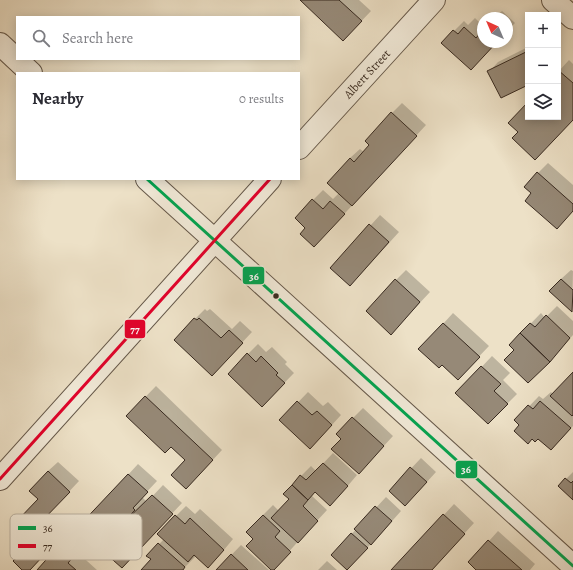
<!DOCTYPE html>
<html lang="en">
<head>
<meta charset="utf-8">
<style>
	:root { --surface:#fff; --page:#f7f7f7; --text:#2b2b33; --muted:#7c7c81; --line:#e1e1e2 }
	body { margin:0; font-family:Alegreya,serif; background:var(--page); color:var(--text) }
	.controls { position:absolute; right:12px; top:12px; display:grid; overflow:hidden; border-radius:0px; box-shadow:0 2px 10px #0003 }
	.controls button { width:36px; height:36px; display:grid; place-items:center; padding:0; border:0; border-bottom:1px solid var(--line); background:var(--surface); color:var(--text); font:20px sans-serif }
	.compass { position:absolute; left:477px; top:12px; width:36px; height:36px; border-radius:50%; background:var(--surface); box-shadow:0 2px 10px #0003; rotate:316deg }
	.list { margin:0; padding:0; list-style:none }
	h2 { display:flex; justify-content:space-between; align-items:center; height:52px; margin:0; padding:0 16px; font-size:17px }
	h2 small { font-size:13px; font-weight:400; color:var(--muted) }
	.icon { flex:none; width:22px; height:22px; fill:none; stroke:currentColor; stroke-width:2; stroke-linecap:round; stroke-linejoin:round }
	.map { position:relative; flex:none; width:573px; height:570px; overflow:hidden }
	.search { position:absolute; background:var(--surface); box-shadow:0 2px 10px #0003; left:16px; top:16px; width:284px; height:44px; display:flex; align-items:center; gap:10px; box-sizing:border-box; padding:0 14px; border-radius:0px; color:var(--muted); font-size:15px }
	.panel { position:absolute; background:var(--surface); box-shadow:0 2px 10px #0003; left:16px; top:72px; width:284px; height:108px; border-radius:0px }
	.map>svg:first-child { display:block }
</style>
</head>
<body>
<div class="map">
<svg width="573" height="570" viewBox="0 0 573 570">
	<rect width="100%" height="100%" fill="#ede1c7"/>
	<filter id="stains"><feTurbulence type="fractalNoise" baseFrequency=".005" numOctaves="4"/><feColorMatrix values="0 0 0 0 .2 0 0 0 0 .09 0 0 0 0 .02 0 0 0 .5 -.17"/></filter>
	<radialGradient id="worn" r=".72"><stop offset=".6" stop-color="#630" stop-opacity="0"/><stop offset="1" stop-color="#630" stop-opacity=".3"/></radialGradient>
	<path fill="#0003" d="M301,0H359L371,11L353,30Z
		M502,11L515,23L507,31V18H495Z
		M475,18L483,26V42H497L481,59L454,31L464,21L468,25Z
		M528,47V84L489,72L498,62Z
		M569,60L573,64V119L519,132L528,104V117H558V72Z
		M402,103L426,125L324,236L307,228L313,200L323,190L333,199L339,193L350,158L360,149L364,152L392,113Z
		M548,163L573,185V210L533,193L525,186Z
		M380,215L399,232L360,275L332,268Z
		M406,270L430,292L401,323L396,280Z
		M571,270L573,271L572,310L561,279Z
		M557,306L573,321V335L536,375L510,345L541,313L545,318Z
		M205,309L207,311L210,309L232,329L240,321L252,332L222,364L195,319Z
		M453,313L489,346L468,368L442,363L420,349Z
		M258,344L266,352L272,347L287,362L285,364L294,373L262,406L248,354Z
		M492,356L510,373L503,380L517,394L498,413L457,393Z
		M573,374V426L561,439L520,425L516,420L539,396L543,399L551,392L553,394Z
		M156,386L222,450L196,478L187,460L171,446L127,416Z
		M308,392L323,406L328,402L341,415L320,438L281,420Z
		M363,408L393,436L368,463L337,434Z
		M333,453L357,475L340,495L316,491L312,496L327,510L272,570L254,539L263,515L273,505L279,511L290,499L284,494L301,476L311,466L316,471Z
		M421,458L436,472L415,495L390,491Z
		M58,462L79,481L49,513L67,530L29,570H24L23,527L39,499L48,471Z
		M138,464L157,481L142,497L147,502L163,485L182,503L131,557L124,534L111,522L103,530L80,527Z
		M573,472V499L559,486Z
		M386,497L401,511L377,538L357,558L332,555Z
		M454,504L474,523L431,570H393Z
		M186,506L195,514L200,509L233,539L218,557L196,556L182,570H142L152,559L148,556L164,539L176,516Z
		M498,531L535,564L530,570H478L489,541Z
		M72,534L84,545L77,552L97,570H38Z
		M241,545L269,570H217Z
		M327,561L337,570H318Z"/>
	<path fill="#968977" stroke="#382a20" d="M300,0H339L362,21L343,41Z
		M464,27L476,38L483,30V42H497L471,70L441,43L453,30L458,34Z
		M528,51V85L501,98L487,71Z
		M558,70L573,83V120L535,160L512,138L518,132L508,123L528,102V117H558Z
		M391,112L417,136L352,206L327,183L350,158L354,162L369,145L365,141Z
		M537,172L573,204V211L557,229L525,201L531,193L524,187Z
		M312,199L323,209L330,201L345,214L314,247L300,234L305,228L295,218Z
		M369,224L389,242L350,286L330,268Z
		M395,279L420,302L391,335L366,311Z
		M561,279L573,290L572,312L549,291Z
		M546,315L570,338L550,362L520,333L530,323L535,327Z
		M194,318L197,320L199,318L221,338L229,330L243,343L212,376L174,340Z
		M443,323L480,357L458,380L442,365L439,368L418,349Z
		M520,333L550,362L528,383L504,360L514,350L509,345Z
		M247,353L256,362L261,356L278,373L276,375L285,383L262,407L228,374Z
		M481,366L501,384L494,391L508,404L488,424L455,393Z
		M573,372V415L572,416L550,396Z
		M145,396L213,460L186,489L171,475L185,460L171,447L165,453L126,416Z
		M297,401L312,415L317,411L332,425L310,449L279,420Z
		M540,401L571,428L551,450L538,439L535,442L532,439L528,444L514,431L519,425L514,420L528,405L533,409Z
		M352,417L384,446L359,474L331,449L341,439L336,434Z
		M323,463L348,486L330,506L315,492L308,500L292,485L300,475L306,480Z
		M410,467L427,482L405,506L389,491Z
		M48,471L70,492L40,523L58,540L30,570H22L13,561L23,551L19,547L22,544L13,536L22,527L16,522L38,499L29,491Z
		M128,474L148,492L133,508L135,510L117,529L110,522L93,541L78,527Z
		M565,478L571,483L573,481V500L558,486Z
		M292,485L308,500L303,506L318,521L298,543L271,518L289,499L283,494Z
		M152,495L173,514L122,568L105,553L122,534L117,529Z
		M375,506L392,521L371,545L354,529Z
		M443,514L465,534L432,570H391Z
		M175,515L185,524L190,518L224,550L208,568L194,555L188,562L157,534Z
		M263,515L280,531L275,537L291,552L274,570H271L246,546L253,539L246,532Z
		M351,533L368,548L347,570L331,555Z
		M488,540L522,570H476L468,562Z
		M61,543L74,556L68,563L76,570H37Z
		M158,543L185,567L183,570H141L151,559L146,556Z
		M231,554L248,570H216Z"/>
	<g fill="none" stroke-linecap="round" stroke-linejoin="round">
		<defs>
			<path id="minor" d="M553,0L573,18
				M0,44L31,73
				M299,148L434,0
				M147,179L573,566
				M0,479L270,179"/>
		</defs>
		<use href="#minor" stroke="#65584a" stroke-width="24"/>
		<use href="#minor" stroke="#f3ecdb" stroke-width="22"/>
		<defs>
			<path id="bus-1" d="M147,179L573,566"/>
			<path id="bus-2" d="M0,479L270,179"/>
		</defs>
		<use href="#bus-1" stroke="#f3ecdb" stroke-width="6"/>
		<use href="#bus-2" stroke="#f3ecdb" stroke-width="6"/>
		<use href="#bus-1" stroke="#00a651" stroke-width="3"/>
		<use href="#bus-2" stroke="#e4002b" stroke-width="3"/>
	</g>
	<circle fill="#382a20" stroke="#f3ecdb" stroke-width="1.5" cx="276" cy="296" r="3.5"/>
	<g text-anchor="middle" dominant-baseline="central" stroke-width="4" stroke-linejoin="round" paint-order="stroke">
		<g font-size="12" fill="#382a20" stroke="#f3ecdb">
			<text transform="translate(367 74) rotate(-47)">Albert Street</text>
		</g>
	</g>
	<rect x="10" y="514" width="132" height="46" rx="6" fill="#f3ecdb" stroke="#bbb2a3" stroke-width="1"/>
	<rect x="18" y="526" width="18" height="4" fill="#00a651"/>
	<rect x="18" y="544" width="18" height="4" fill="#e4002b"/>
	<g font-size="11" fill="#382a20">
		<text x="43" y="532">36</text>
		<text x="43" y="550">77</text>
	</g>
	<g stroke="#f3ecdb" stroke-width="1.5">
		<rect x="242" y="266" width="23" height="19" rx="4" fill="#00a651"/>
		<rect x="124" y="319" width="22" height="20" rx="4" fill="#e4002b"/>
		<rect x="455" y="460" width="23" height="19" rx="4" fill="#00a651"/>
	</g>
	<g font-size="11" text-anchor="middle" font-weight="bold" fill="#fff">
		<text x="254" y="280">36</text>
		<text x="135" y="333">77</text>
		<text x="466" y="473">36</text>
	</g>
	<rect width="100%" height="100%" filter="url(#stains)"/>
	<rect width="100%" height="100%" fill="url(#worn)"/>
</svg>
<div class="controls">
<button>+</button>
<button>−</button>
<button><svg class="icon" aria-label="layers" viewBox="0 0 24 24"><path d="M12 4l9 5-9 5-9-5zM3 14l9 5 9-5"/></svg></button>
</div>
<svg class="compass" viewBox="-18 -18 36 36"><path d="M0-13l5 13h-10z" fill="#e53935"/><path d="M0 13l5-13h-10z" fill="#7c7c81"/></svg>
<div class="search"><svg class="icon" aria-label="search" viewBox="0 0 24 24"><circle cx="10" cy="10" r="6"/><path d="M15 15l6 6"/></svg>Search here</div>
<section class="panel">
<h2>Nearby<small>0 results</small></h2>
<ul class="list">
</ul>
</section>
</div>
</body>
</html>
